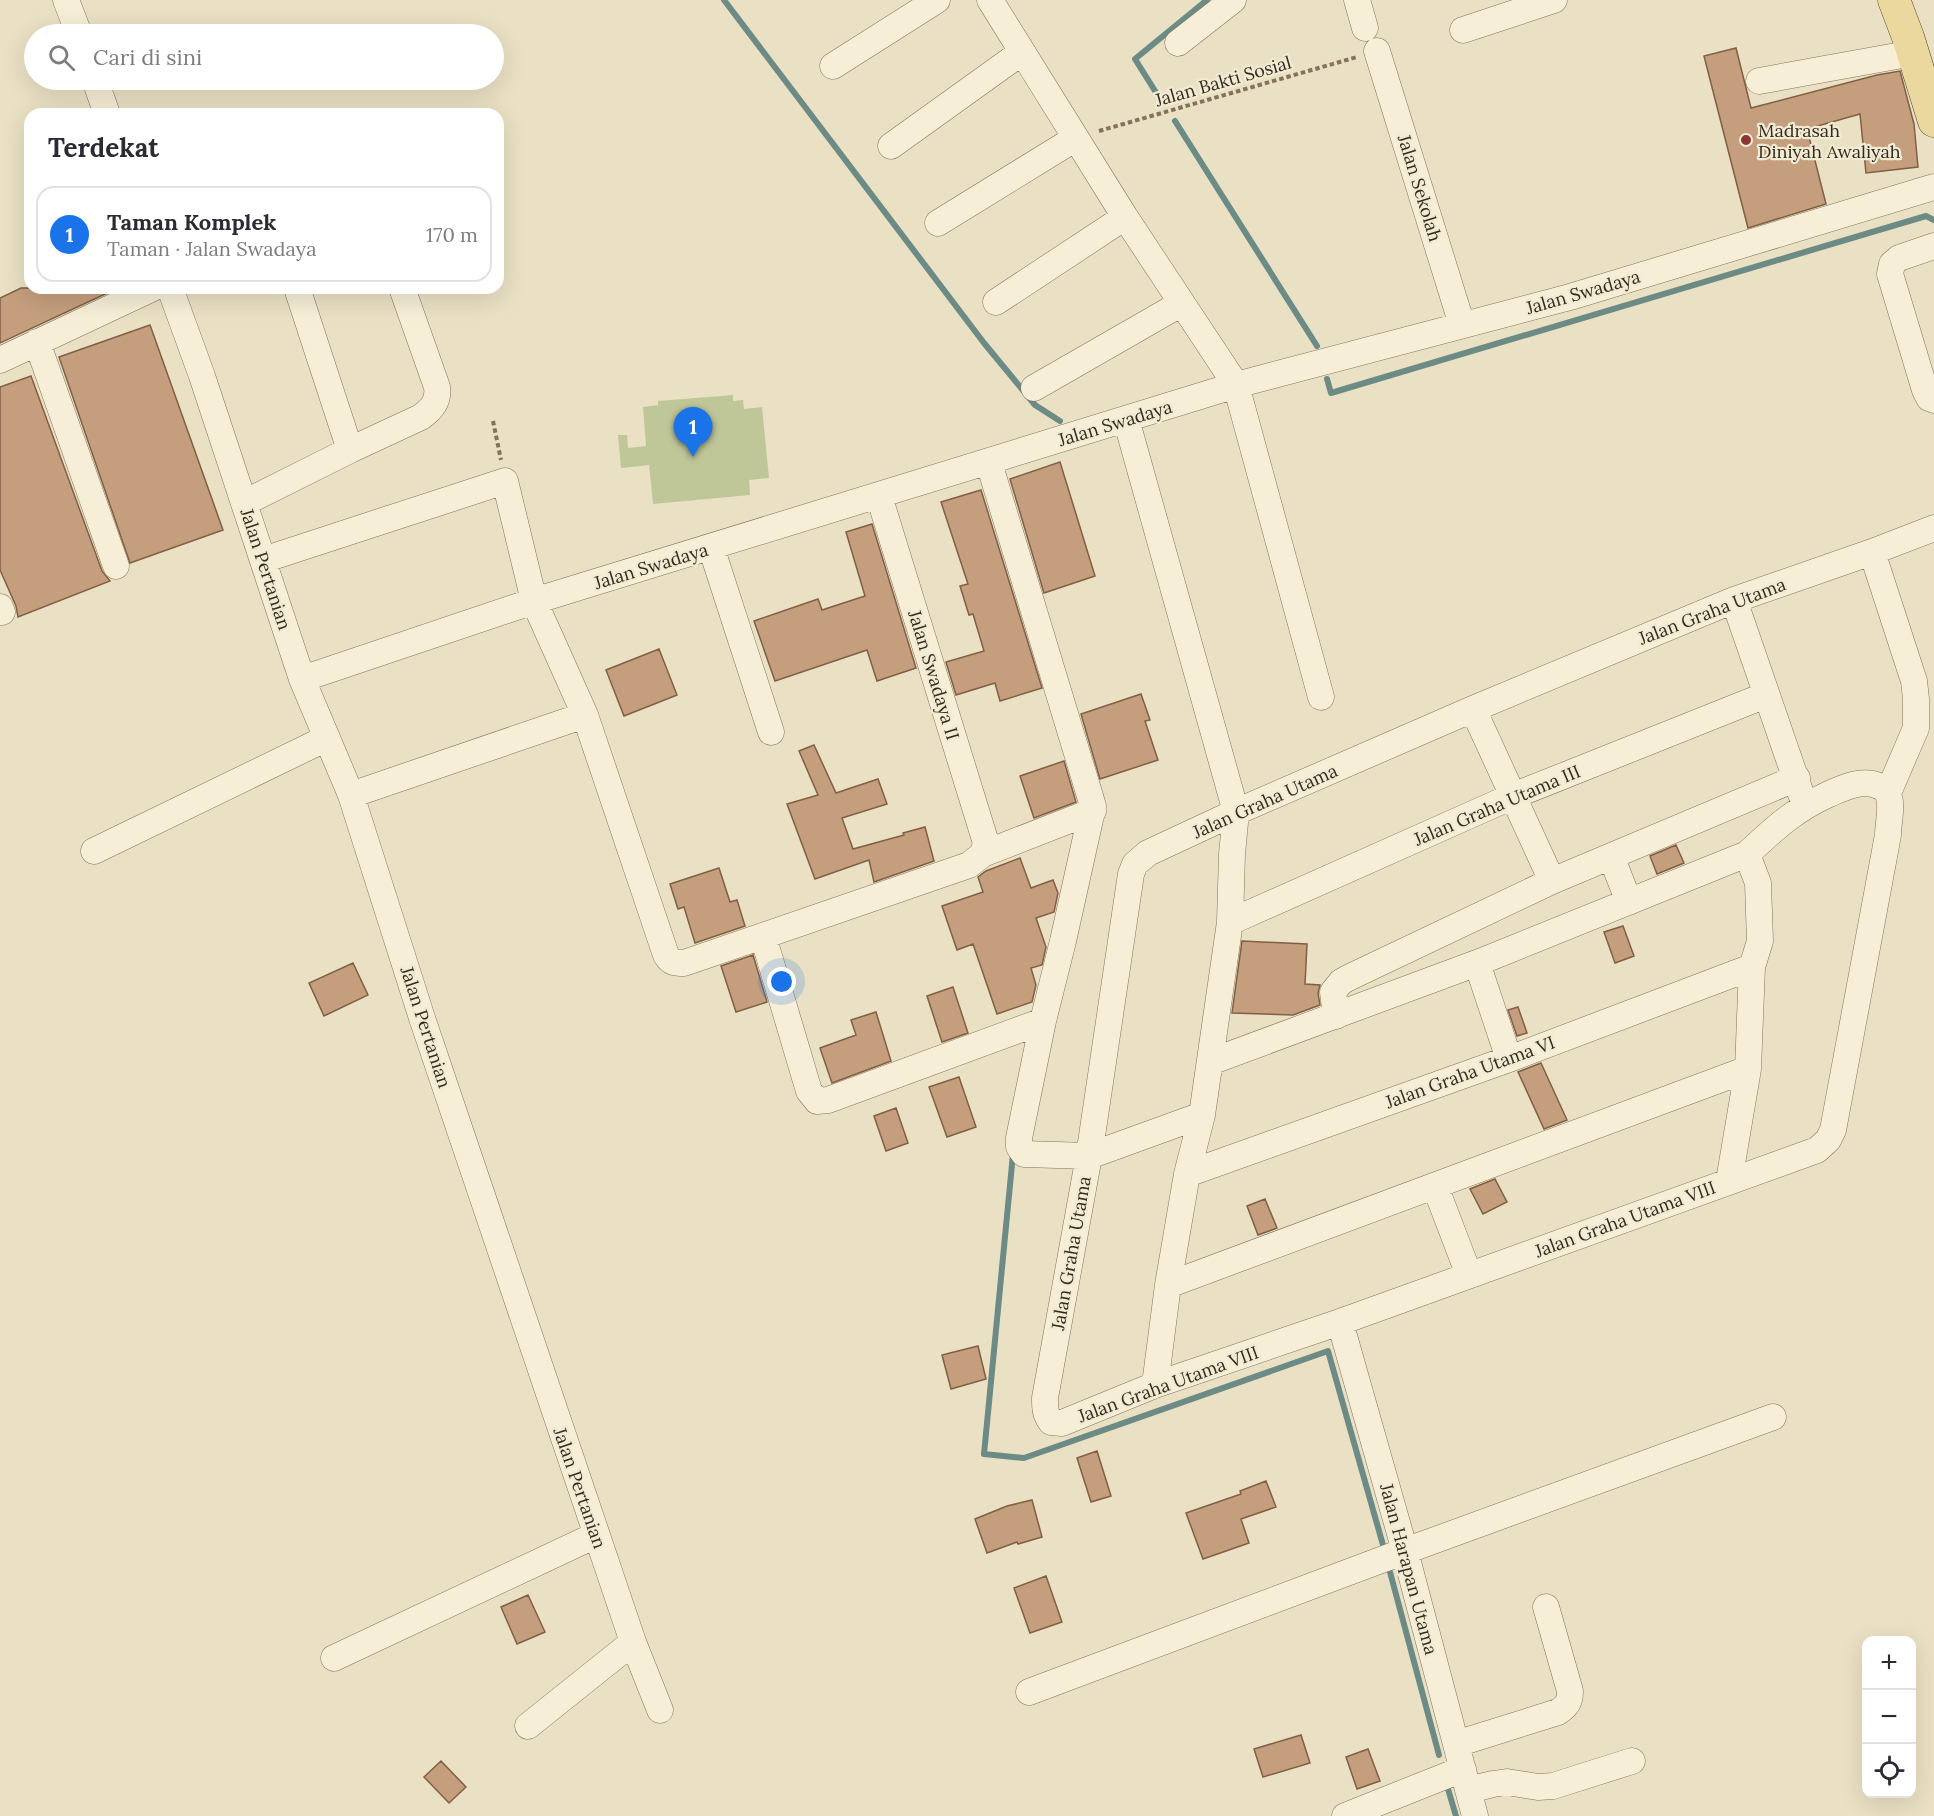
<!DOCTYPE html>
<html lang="id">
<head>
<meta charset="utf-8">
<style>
	:root { --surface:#fff; --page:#f7f7f7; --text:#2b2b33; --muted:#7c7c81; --line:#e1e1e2; --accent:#1a73e8 }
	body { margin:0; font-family:Lora,serif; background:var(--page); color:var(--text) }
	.controls { position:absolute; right:18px; bottom:18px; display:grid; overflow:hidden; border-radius:12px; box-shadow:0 6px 24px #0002 }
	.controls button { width:54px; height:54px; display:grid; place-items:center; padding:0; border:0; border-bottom:2px solid var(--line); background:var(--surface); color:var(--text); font:30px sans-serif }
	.you { position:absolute; left:782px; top:982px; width:21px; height:21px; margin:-15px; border:4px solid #fff; border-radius:50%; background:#1a73e8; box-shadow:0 0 0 9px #1a73e833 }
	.badge { display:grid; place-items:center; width:39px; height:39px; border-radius:50%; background:var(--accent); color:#fff; font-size:20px; font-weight:700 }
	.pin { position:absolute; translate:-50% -50px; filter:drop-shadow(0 2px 3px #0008) }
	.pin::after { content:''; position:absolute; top:32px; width:21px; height:18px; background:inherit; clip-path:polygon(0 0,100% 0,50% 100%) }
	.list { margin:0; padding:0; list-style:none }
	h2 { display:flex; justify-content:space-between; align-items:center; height:78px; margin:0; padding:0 24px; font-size:26px }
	h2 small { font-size:20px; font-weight:400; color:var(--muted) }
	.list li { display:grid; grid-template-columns:39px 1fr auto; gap:18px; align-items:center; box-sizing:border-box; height:96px; margin:0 12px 12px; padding:0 12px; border:2px solid var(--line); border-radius:18px }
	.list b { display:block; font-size:22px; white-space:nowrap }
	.list p { margin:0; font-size:20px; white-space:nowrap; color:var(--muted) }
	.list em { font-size:20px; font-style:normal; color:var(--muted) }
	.icon { flex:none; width:33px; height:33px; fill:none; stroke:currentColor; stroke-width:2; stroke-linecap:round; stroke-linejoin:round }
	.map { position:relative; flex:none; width:1934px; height:1816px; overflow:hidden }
	.search { position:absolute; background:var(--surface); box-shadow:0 6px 24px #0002; left:24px; top:24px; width:480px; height:66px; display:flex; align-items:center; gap:15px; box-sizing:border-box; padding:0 21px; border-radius:33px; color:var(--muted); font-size:22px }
	.panel { position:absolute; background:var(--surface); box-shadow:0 6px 24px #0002; left:24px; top:108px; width:480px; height:186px; border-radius:18px }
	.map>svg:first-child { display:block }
</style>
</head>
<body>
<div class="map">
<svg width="1934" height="1816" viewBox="0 0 1934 1816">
	<rect width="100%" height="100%" fill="#eae1c4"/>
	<path fill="#bfc799" d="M733,395V401L743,400L744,409L762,407L769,478L749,480L750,495L653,504L649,465L621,468L618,435H627L628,448L646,446L643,407L658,405V401Z"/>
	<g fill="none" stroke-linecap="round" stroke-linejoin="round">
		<path stroke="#6d8b85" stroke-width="6" d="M724,0L984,343L1035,405L1060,421
			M1162,102L1135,59L1207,0
			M1175,121L1317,346
			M1327,379L1331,393L1926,216L1934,220
			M1013,1154L984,1454L1024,1458L1328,1351L1383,1545
			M1390,1572L1439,1755
			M1448,1789L1456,1816"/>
	</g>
	<path fill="#c59f7d" stroke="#805f44" stroke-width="1.5" d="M1736,48L1751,108L1877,75L1900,71L1914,124L1918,167L1866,173L1860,114L1807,129L1826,204L1748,228L1704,56Z
		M21,288H118L0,343V298Z
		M150,325L223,530L130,563L59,357Z
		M31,376L102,571L110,581L18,617L16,606L0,570V387Z
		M1060,462L1095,576L1044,593L1010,479Z
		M981,490L1042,688L1000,701L995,683L956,695L946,662L984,651L973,614L969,615L960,586L968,584L941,502Z
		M872,524L916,668L877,681L867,650L775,681L754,621L818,599L822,610L865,596L846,532Z
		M659,649L677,695L624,716L606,670Z
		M1141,694L1150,720L1145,721L1158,760L1100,779L1081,714Z
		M814,745L836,793L878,779L887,804L842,818L853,849L904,835L903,833L925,827L934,861L874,882L869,860L815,879L787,804L818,795L799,751Z
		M1064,761L1076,802L1034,818L1020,776Z
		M1676,845L1684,863L1657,874L1650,856Z
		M1020,858L1031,888L1053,880L1058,893L1054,912L1036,918L1046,947L1042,965L1031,968L1036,985L1032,1002L997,1014L973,944L957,950L942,906L983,892L978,877L986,871Z
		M719,868L730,902L737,900L745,926L695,943L684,907L678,909L670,884Z
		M1623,926L1634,956L1615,963L1604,932Z
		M1242,941L1307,944L1305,984L1320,985L1318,993L1320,1005L1293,1015L1232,1013Z
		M753,955L767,1002L736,1012L721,966Z
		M353,963L368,995L324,1016L309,983Z
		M953,987L968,1033L942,1042L927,996Z
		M1518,1007L1527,1033L1517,1036L1508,1010Z
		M876,1012L891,1061L832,1083L820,1048L856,1035L851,1020Z
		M1541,1063L1567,1120L1544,1129L1518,1072Z
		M959,1077L976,1127L947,1137L929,1087Z
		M896,1108L908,1143L886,1151L874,1116Z
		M1495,1179L1507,1202L1483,1214L1470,1189Z
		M1265,1199L1277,1228L1258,1235L1247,1206Z
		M978,1346L986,1379L951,1389L942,1355Z
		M1097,1451L1111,1496L1091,1502L1077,1458Z
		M1266,1481L1276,1507L1241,1519L1249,1543L1203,1559L1186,1513L1241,1494L1240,1491Z
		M1032,1500L1042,1537L1018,1544L1017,1542L987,1553L975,1519L1007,1506Z
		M1046,1576L1062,1622L1030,1633L1014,1588Z
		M528,1595L545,1632L517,1644L501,1607Z
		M1301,1735L1310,1763L1263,1777L1254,1749Z
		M1368,1749L1380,1781L1357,1789L1346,1757Z
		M441,1761L466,1787L449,1803L424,1777Z"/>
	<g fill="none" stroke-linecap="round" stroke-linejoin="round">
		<defs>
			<path id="minor" d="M66,0L79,34
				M990,0L1125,217L1236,385L1321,697
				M1357,0L1365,28
				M1463,30L1554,0
				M1178,43L1233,0
				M1377,51L1462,325
				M833,66L937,0
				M95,80L107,114
				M1759,81L1913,53
				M891,146L1022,52
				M938,223L1076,138
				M1934,246L1899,258L1892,264L1890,274L1925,390L1929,398L1934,400
				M170,288L202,376L302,679L351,795L422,1018L633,1642L528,1726
				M297,288L350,450
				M996,302L1125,217
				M37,342L116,566
				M0,360L153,288
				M1034,388L1182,303
				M1126,419L1236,812L1232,854L1230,922L1202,1115L1187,1174L1168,1285L1155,1385
				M989,463L1093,806L1063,941L1043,1021L1019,1138V1147L1024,1154L1089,1156L1202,1115
				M879,496L986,843L983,854
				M244,503L350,450L421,417C432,409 439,401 437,387L402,288
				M711,547L771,732
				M1872,552L1914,681L1916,699V728L1888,793
				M263,560L505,481L534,601L585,715L666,955C671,963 675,963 684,963L969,865L983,854L1093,811
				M1734,600L1801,794
				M0,607L2,612
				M302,679L534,601L1236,385L1570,297L1934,187
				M1473,709L1552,881
				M351,795L585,715
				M94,851L327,738
				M1611,856L1629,902
				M1230,922L1513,796L1766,695
				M763,936L809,1091L817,1101L828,1100L1043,1021
				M1477,963L1509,1059
				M1336,1016L1333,992L1341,982L1348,978L1552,881L1797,778
				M1210,1062L1477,963L1747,854C1775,828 1794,810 1829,794C1843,788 1857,781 1873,784C1879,786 1886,788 1888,794C1893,805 1888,823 1888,835L1833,1130L1828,1140L1817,1150L1340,1322L1155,1385L1062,1423L1051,1422C1045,1414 1045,1408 1045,1398L1089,1156L1131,874L1135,864L1148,853L1236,812L1473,709L1734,600L1872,552L1934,528
				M1187,1174L1509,1059L1752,967
				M1729,1181L1748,1069L1752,967L1760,941L1758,883L1747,854
				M1435,1186L1469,1275
				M1168,1285L1748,1069
				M1340,1322L1405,1551L1475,1816
				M633,1642L660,1710
				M334,1658L596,1535
				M1029,1692L1405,1551L1773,1417
				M1456,1744L1558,1712C1567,1706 1570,1702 1570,1691L1546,1607
				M1468,1790L1493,1784L1507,1782L1538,1787L1553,1786L1632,1761
				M1345,1816L1463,1769"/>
			<path id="major" d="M1894,0L1908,37L1934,121"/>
		</defs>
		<use href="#minor" stroke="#83735c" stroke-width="27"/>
		<use href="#major" stroke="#514130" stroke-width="33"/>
		<path stroke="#83735c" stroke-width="4" stroke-dasharray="4.5 3" stroke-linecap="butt" d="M1099,131L1357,57
			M493,421L501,460"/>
		<use href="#minor" stroke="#f6eed6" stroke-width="26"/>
		<use href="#major" stroke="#ebd89e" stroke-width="32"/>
	</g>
	<circle fill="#8d3631" stroke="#f2ebd3" stroke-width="2" cx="1746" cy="140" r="6"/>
	<g text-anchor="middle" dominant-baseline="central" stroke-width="4.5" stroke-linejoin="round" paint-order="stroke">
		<g font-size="18" fill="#342a1f" stroke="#f2ebd3">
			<text transform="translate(1223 81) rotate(-16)">Jalan Bakti Sosial</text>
			<text transform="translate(1420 188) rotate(73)">Jalan Sekolah</text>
			<text transform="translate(1583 292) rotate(-16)">Jalan Swadaya</text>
			<text transform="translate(1115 423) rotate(-17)">Jalan Swadaya</text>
			<text transform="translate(651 566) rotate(-17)">Jalan Swadaya</text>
			<text transform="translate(266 569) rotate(72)">Jalan Pertanian</text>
			<text transform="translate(1712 611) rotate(-21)">Jalan Graha Utama</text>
			<text transform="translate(934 675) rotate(73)">Jalan Swadaya II</text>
			<text transform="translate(1265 801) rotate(-24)">Jalan Graha Utama</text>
			<text transform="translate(1497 805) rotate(-23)">Jalan Graha Utama III</text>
			<text transform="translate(426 1027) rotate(72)">Jalan Pertanian</text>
			<text transform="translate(1470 1072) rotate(-20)">Jalan Graha Utama VI</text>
			<text transform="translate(1625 1219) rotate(-20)">Jalan Graha Utama VIII</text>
			<text transform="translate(1071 1253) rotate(-80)">Jalan Graha Utama</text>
			<text transform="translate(1168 1384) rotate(-20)">Jalan Graha Utama VIII</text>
			<text transform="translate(580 1488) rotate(71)">Jalan Pertanian</text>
			<text transform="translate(1409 1569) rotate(75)">Jalan Harapan Utama</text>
		</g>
		<g font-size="18" fill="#342a1f" stroke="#f2ebd3" text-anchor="start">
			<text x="1758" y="130">Madrasah<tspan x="1758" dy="21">Diniyah Awaliyah</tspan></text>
		</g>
	</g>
</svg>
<div class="controls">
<button>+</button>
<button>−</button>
<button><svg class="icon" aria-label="locate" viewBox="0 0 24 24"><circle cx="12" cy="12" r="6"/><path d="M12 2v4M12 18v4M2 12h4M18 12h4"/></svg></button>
</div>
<div class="you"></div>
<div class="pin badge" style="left:693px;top:457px">1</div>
<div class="search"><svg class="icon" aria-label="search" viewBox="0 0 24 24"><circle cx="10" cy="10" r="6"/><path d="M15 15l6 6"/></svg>Cari di sini</div>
<section class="panel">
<h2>Terdekat<small></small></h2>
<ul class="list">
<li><span class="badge">1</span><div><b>Taman Komplek</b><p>Taman · Jalan Swadaya</p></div><em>170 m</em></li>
</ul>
</section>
</div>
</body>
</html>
